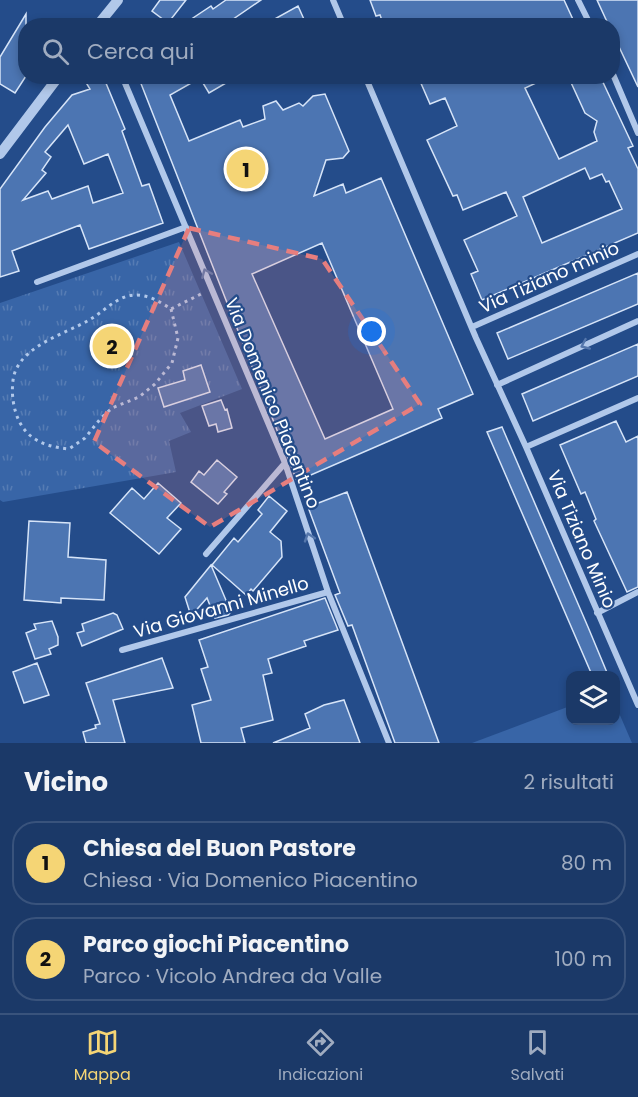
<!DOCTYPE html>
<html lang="it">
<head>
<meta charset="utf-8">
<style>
	:root { --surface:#1b3968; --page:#284471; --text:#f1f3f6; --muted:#a0acc0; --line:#39537c; --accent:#f5d575 }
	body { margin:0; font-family:Poppins,sans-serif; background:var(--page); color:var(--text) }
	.controls { position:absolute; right:18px; bottom:18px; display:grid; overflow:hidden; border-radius:12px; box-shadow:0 3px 9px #0003 }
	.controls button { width:54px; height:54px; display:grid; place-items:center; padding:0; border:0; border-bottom:2px solid var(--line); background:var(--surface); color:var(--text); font:30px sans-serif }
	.you { position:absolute; left:372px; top:332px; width:21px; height:21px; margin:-15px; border:4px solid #fff; border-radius:50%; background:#1a73e8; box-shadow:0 0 0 9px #1a73e833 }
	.badge { display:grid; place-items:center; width:39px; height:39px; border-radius:50%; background:var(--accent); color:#111; font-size:20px; font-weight:700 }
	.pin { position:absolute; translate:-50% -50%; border:3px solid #fff; box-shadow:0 2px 6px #0006 }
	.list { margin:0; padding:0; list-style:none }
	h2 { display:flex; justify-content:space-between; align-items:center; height:78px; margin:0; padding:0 24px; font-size:26px }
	h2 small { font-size:20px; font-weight:400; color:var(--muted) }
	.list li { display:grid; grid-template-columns:39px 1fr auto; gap:18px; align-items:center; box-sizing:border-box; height:84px; margin:0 12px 12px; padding:0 12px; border:2px solid var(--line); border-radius:24px }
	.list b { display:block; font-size:22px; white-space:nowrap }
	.list p { margin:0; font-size:20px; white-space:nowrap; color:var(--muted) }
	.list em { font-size:20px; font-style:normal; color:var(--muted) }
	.icon { flex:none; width:33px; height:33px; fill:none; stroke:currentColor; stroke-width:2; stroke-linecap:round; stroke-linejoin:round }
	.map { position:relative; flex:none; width:638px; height:743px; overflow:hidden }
	.search { position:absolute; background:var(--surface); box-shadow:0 3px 9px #0003; left:18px; right:18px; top:18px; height:66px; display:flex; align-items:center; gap:15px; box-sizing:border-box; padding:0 21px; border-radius:24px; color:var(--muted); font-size:22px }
	.sheet { height:270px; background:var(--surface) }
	nav { display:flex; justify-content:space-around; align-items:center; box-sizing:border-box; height:84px; border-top:2px solid var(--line); background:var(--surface); font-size:16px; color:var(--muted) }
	nav a { display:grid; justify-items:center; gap:3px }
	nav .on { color:var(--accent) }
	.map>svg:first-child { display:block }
</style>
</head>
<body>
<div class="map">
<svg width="638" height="743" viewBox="0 0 638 743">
	<defs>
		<pattern id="park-tufts" width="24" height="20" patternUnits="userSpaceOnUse" patternTransform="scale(1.5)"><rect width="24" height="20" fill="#3865a7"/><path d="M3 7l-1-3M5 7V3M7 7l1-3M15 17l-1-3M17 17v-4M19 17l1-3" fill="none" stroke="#567cb4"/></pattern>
	</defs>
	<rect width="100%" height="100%" fill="#244c8a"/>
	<path fill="url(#park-tufts)" d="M179,242L242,389L180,413L191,432L169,441L176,472L3,502L0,500V303Z"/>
	<path fill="#3865a7" d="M570,706V720H616V706L632,743H472Z"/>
	<path fill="#4c75b2" stroke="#d6e4f8" stroke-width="1.5" fill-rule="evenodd" d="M160,0H186L168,23L152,11Z
		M226,0H261L223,26H181L211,6L213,9Z
		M370,0H564L576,26H384L380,15L376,16Z
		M597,0H638V87L612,32V26H609Z
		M298,6L307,26H262Z
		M26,14V76L15,93L0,84V57Z
		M82,76H103L125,129L122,131L142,186L149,184L163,223L89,249L80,225L12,251L19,271L0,277V189L45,127L72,95L90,89ZM68,125L84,164L108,154L123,193L93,203L88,186L52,199L48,191L23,200L46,173L42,170L51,157L45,152Z
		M138,76H238L209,93L200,78L170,95L189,141L240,120L243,127L265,119L263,106L276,101L283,110L299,103L303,106L313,96L325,94L349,151L343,158L326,160L314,196L343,184L346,193L381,178L473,394L438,409L442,418L297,481ZM322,243L393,409L325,439L252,274Z
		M429,76H454L457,82L470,76H551L525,88L559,159L597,141L594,132L597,121L585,113L568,76H600L633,146L628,148L638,169V233L482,300L471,274L478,271L464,240L517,216L506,192L463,210L457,195L453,196L427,140L457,126L445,98L430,104L420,81ZM585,168L590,179L602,174L606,182L609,181L622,209L542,243L523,197Z
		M638,273V304L508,359L497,333Z
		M638,344V376L533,421L522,394Z
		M201,365L210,392L164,407L158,388L185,380L183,371Z
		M221,400L225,410L227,409L232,428L218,432L216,424L209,426L202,406Z
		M616,421L626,442L638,436V587L627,592L594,521L596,519L585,492L581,494L560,445Z
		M502,427L588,627L608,675H592L487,432Z
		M217,460L237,477L224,492L227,494L218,504L191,482L199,471L204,475Z
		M158,483L181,503L167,518L181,529L159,554L110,513L132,488L144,499Z
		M347,492L439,743H395L352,625L348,626L335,595L340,593L308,507Z
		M269,496L287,511L270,532L281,541L282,557L253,591L251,589L246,595L212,565L234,538L238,542L262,514L258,510Z
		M29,521L70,523L68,557L106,560L104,600L61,598V603L24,600Z
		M211,565L231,612L228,615L215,618L207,598L191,616L185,597Z
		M325,598L338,630L304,641L306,646L268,659L272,673L263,675L273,720L241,728L245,743H201L192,705L211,700L201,669L208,667L199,640Z
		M113,613L117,615L123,629L82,646L77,633L84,631L82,624Z
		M52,621L58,637V645L49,649L51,654L35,659L26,633L36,629L34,624Z
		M162,658L173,688L113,700L125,743H86L83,732L96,728L95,725L100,724L86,683Z
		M37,663L49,695L24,703L13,672Z
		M344,700L360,743H273L310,728L305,714L324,705Z"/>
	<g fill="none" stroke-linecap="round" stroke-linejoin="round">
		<path stroke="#b1c8ea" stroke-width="3" stroke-dasharray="3 4.5" stroke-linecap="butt" d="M171,309L178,338L172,363L155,384L139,397L112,408L101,418L85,438L69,449C37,446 18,434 13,400C12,392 12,380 15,372C26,344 65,334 89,320C102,313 113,300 128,296C144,292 159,301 171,309L201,294"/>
		<path stroke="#b1c8ea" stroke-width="6" d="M333,0L344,26
			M578,0L591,26
			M612,72L638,133
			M122,76L285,463L328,592L389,743
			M365,76L476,338L526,447L638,705
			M37,282L186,227
			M472,327L638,254
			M497,385L638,321
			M526,447L638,398
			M206,554L285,463
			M597,613L638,592
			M122,650L328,592"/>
		<path stroke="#b1c8ea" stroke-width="10" d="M97,26L118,0
			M0,154L59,76"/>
	</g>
	<defs><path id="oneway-chevron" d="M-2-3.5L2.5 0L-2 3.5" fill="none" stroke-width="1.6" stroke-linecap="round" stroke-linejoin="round" transform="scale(1.5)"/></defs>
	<g stroke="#5577ac">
		<use href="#oneway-chevron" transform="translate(206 273) rotate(-113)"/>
		<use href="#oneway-chevron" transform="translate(585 345) rotate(156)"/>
		<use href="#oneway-chevron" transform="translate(309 537) rotate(-108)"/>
	</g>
	<path fill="#e67e7e" fill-opacity="0.2" stroke="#e67e7e" stroke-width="4.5" stroke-dasharray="12 8" stroke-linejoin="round" d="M189,228L322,259L420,404L210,527L94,442Z"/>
	<g text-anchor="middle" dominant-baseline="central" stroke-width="4.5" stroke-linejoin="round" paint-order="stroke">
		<g font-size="18" fill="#fff" stroke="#244c8a">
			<text transform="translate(549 277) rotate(-24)">Via Tiziano minio</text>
			<text transform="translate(273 403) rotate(68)">Via Domenico Piacentino</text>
			<text transform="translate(582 539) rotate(67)">Via Tiziano Minio</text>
			<text transform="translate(221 607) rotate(-16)">Via Giovanni Minello</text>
		</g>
	</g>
</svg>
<div class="controls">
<button><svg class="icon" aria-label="layers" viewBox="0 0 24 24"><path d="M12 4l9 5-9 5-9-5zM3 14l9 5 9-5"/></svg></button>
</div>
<div class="you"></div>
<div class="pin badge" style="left:246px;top:169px">1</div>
<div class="pin badge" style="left:112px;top:346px">2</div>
<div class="search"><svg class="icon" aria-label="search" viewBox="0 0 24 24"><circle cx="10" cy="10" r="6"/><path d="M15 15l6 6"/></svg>Cerca qui</div>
</div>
<section class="sheet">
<h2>Vicino<small>2 risultati</small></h2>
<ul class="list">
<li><span class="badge">1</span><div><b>Chiesa del Buon Pastore</b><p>Chiesa · Via Domenico Piacentino</p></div><em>80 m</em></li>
<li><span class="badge">2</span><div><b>Parco giochi Piacentino</b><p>Parco · Vicolo Andrea da Valle</p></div><em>100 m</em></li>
</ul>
</section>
<nav>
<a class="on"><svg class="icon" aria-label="map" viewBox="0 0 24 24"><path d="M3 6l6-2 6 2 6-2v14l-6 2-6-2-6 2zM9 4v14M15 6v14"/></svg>Mappa</a>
<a><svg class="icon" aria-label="directions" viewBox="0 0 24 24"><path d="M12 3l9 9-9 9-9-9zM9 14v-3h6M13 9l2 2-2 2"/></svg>Indicazioni</a>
<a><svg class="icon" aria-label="saved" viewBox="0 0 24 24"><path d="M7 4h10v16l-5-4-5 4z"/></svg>Salvati</a>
</nav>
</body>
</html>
